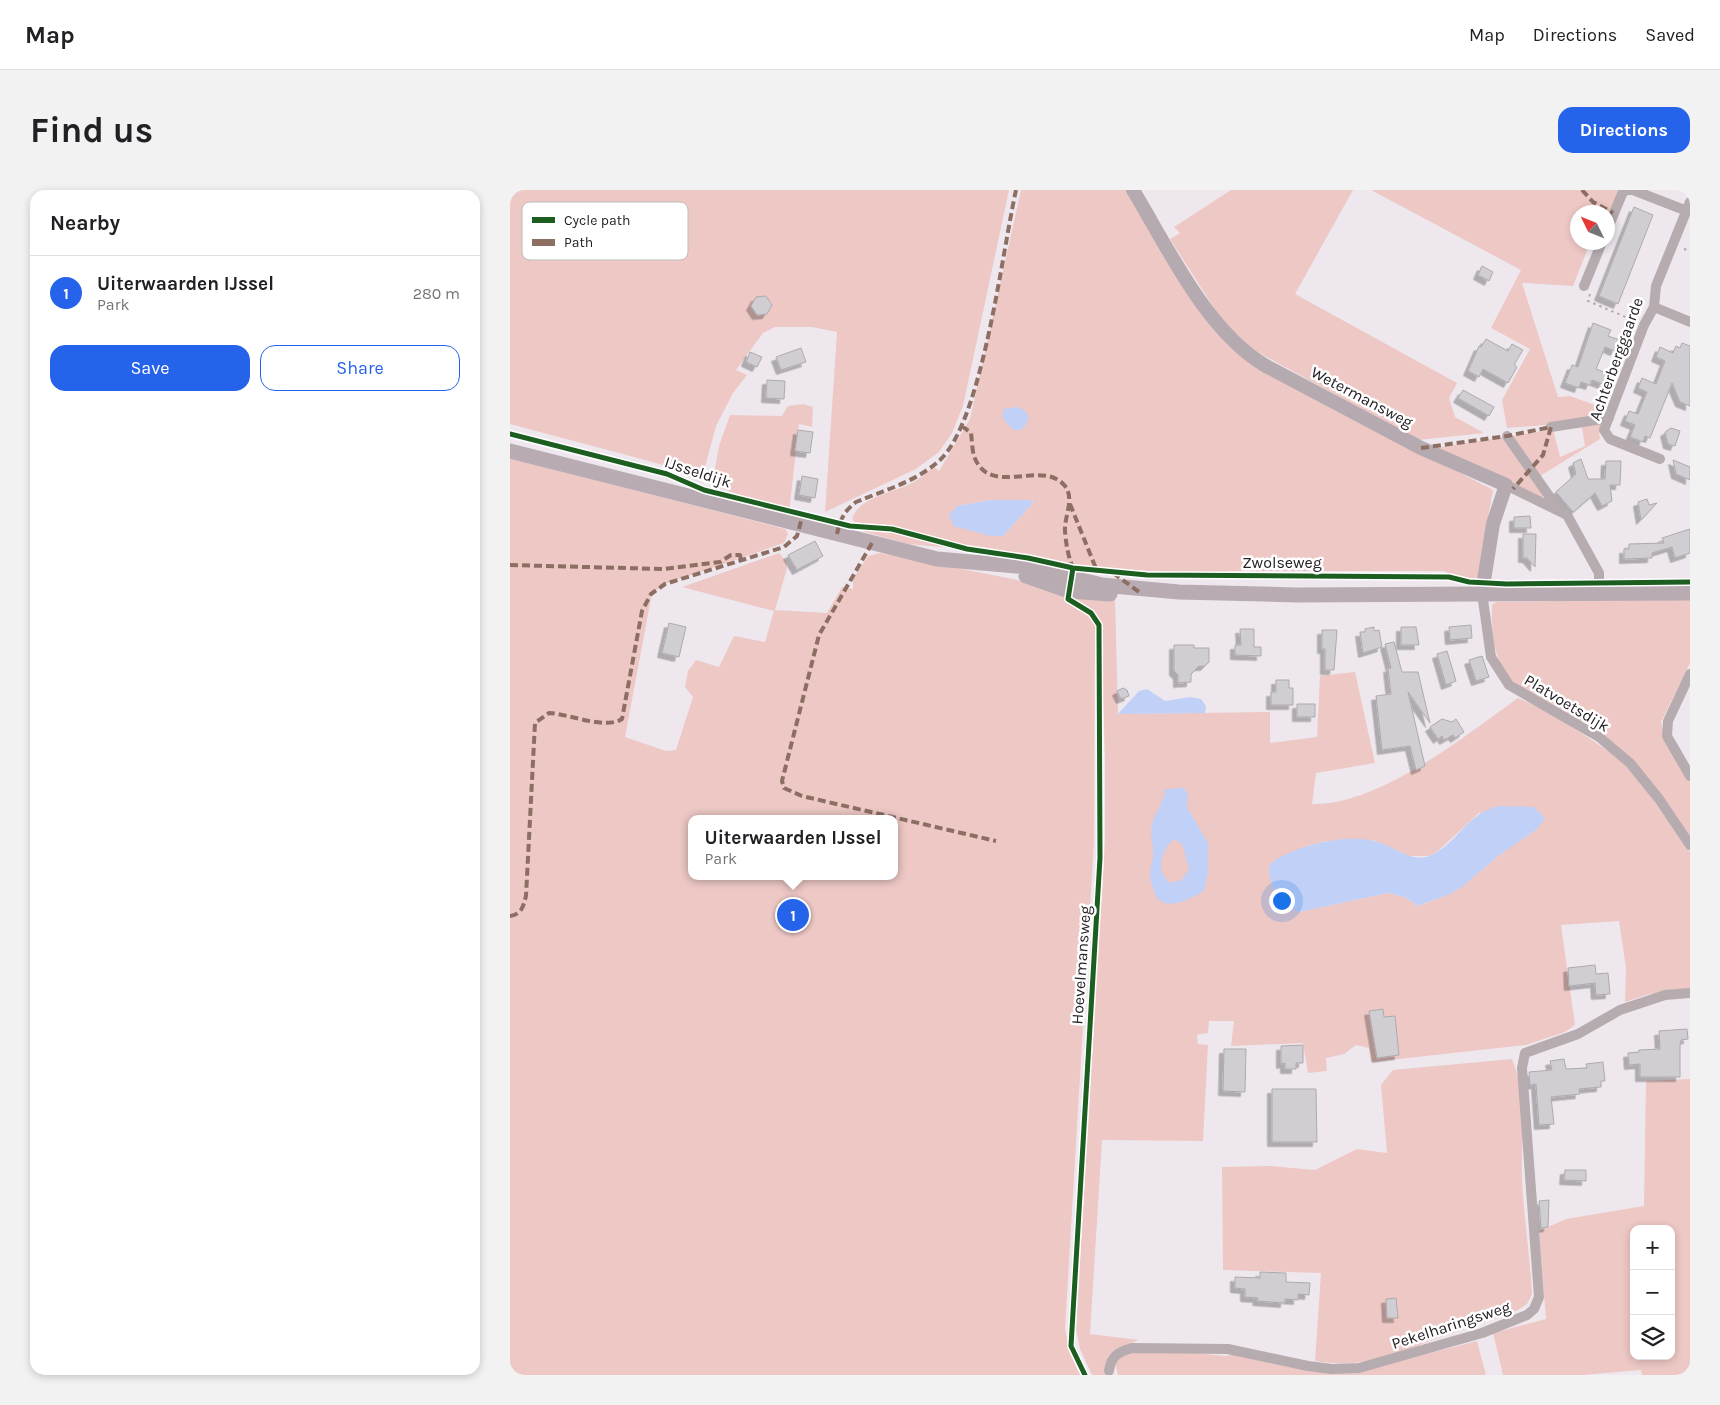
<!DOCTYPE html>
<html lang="en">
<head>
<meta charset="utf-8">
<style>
	:root { --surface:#fff; --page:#f2f2f2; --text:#202124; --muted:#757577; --line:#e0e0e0; --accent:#2563eb }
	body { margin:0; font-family:Karla,sans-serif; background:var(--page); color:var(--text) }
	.controls { position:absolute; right:15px; bottom:15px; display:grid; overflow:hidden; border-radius:10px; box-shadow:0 2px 8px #0003 }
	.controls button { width:45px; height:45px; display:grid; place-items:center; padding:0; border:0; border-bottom:1px solid var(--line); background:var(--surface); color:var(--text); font:25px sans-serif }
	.compass { position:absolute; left:1060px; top:15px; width:45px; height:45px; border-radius:50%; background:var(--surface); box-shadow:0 2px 8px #0003; rotate:313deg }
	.you { position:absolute; left:771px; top:710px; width:18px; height:18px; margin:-12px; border:4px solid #fff; border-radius:50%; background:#1a73e8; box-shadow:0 0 0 8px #1a73e833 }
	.badge { display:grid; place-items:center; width:32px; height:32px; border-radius:50%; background:var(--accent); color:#fff; font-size:16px; font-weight:700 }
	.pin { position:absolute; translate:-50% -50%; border:2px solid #fff; box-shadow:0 1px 5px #0006 }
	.popup { position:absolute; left:178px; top:625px; width:210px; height:65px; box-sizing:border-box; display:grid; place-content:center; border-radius:10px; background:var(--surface); filter:drop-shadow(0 1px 4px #0005); font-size:16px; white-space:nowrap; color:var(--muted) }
	.popup b { font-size:19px; color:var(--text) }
	.popup::after { content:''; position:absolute; left:50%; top:100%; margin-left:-10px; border:10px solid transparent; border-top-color:var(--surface) }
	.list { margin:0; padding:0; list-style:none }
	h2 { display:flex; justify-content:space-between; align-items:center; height:65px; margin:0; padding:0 20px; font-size:21px }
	h2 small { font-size:16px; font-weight:400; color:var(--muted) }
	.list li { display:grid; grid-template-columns:32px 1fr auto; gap:15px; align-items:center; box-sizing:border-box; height:75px; padding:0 20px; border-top:1px solid var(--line) }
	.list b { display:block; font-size:19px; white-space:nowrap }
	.list p { margin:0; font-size:16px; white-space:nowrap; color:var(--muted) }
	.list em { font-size:16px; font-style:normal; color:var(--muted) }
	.actions { display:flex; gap:10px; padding:15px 20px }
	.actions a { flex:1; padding:11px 0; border:1px solid var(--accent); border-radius:15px; text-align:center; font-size:18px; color:var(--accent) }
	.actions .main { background:var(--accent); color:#fff }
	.icon { flex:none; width:28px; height:28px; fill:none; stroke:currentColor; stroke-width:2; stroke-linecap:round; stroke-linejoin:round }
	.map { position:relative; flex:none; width:1180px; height:1185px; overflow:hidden; border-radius:15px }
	header { display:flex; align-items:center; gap:30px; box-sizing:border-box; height:70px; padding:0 25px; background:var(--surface); border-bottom:1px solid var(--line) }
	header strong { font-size:24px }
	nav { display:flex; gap:28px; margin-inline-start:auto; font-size:18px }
	.intro { display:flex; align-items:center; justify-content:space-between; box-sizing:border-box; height:120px; padding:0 30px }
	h1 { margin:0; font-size:35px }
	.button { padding:12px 22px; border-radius:15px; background:var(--accent); color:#fff; font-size:18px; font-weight:700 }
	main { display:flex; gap:30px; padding:0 30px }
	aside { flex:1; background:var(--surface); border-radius:15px; box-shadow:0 2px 8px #0003 }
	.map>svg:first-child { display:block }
</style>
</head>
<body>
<header>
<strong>Map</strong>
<nav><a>Map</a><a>Directions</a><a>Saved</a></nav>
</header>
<div class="intro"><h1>Find us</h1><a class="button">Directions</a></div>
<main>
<aside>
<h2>Nearby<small></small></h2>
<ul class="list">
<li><span class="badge">1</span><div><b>Uiterwaarden IJssel</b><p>Park</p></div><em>280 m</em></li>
</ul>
<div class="actions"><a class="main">Save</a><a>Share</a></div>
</aside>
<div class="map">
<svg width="1180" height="1185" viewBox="0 0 1180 1185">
	<defs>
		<filter id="shadow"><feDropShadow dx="-4.5" dy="4.5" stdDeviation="0" flood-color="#0004"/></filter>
	</defs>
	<rect width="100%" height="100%" fill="#eee8ee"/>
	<path fill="#edc8c5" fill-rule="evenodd" d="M0,0H499L453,216L442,243L429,262L406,279L315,322L327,142L302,137H265L253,143L226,180L237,185L223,203L206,236L191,292L150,274L0,234Z
		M511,0H619L704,138L840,225L983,300L974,350L970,388H952L933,381H725L696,383L589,379L502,363L398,354L355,342L346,335L342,328C350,308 380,303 398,295C408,290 416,284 424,276L429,281L460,229ZM481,310L522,311L523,313L493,346L448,316Z
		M721,0H843L785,104L947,193L939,208L945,227L974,243L908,250L744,160L713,132L660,49L670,43L664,37Z
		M861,0H1109L1099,24L1092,21L1091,22H1068V52L1080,53L1063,96L1012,93L1048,207L1060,206L1096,219C1082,234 1019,236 997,238L992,210L1020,159L981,138L1011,80Z
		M293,214L303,217L302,237L289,234L279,323L202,295L209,256L220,225L272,226L278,216Z
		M1090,234L1093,237L1089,243L1090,249L1030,286L1002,246L1043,239L1050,267L1075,256L1072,237Z
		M995,247L1034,304L1033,308L925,258Z
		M0,268L275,339L278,344L274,353L155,394L142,403L115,547L156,561L166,560L183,507L175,497L178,481L186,470L209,477L224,446L255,452L264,421L172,397L269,363L276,371L277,378L265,420L317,423L332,397L343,399V389L358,366L370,363L533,395L555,404L557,411L574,420L585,433L584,651L555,1139L560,1163L570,1185H0ZM182,629H384V686H182Z
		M560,405L605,409L608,524L760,522V553L807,547L810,486L845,482L865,573L806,583L802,614C868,616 955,546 1008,508L1040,522L1110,569L1137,601L1180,662V799L1139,804L1115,812L1116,778L1109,731L1051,735L1065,835L1055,842L1016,855L861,872L859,858L846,855L834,864L816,868L817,881L798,883L793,853L721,856L724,831H699L698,843L687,845L688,854L698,855L693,951L592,950L580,1144L629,1150L616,1155L594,1180L595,1185H582L570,1159L566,1139L595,651V568L591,442L587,426L562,410ZM969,623L1026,640C1013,649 999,657 987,667C957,692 947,703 908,716L895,707L878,703L789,722L765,701L760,688L762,672L797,656L817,651L863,650L899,666H919L928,661Z
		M1180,409V473L1151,532L1153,542L1180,590V649L1127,579L1001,490C983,467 981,443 982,415L986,412Z
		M1002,869C1016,900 1011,955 1012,990C1014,1028 1020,1066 1022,1104L1017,1114L1008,1120C983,1130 957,1138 931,1147C885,1164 856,1179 805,1171L811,1083L713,1080L712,977L760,976L805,980L847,959L877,963L871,895L883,880Z
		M1180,889V1185H1132L1131,1180L1072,1185H993L983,1143L1036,1129L1029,1041L1056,1029L1134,1016L1136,891ZM1124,1039H1161V1166H1124Z
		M967,1151L976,1185H608L605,1172L616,1162H675L715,1166L732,1163L776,1176L811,1182L889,1171Z"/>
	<path fill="#c0d0f6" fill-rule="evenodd" d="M507,217C521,223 522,230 510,241L502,239L492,227L494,219Z
		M481,310H520L523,313L493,346H481L443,336L439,324L448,316Z
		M637,499L655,511L680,507L691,509L696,516L695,523L608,524L629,501Z
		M674,598L678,605L677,617L698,653V681L694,701C678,710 650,726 643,698C642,693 639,688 640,683C640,676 644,668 643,661C642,650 639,642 643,631C647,618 654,615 655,599ZM664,649L672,654L679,679L672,690L660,693C645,680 651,661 664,649Z
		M989,616L1024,617L1035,628L1026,640L988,666L952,697L942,703L908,716L895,707L878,703L789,722C772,715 758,695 759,677L762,672C789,655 834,644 865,651C883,655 899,673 919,666C946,656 956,623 989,616Z"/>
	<path fill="#d1ced3" stroke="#adaaae" filter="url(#shadow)" d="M1124,17L1143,25L1108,114L1089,106Z
		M972,76L983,82L979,91L968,85Z
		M256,106L262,115L257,124L247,125L241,116L246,107Z
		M1083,133L1101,140L1098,146L1110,150L1105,161L1095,157L1086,179L1097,183L1093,194L1082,190L1080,195L1071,192L1069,198L1055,193L1062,175L1068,177Z
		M976,149L998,161L1002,154L1013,160L1004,175L1007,177L998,193L973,179L969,187L958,181L969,156L971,157Z
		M1172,153L1180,156V216L1170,212L1162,193L1140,248L1135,246L1133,252L1120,247L1125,235L1115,231L1119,221L1128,224L1137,202L1128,198L1132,188L1146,194L1155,171L1146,167L1150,157L1163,163L1166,156L1170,158Z
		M291,158L296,172L271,180L266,167Z
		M240,162L252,167L247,177L236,172Z
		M257,190L275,191L274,209L256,208Z
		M953,200L984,217L979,226L948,208Z
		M1161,238L1170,241L1165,256L1158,254L1155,242Z
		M288,240L303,242L300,263L285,261Z
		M1071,269L1078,289H1095L1096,271H1111L1110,295H1100L1102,311L1092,316L1085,303L1063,322L1046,302L1066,284L1063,273Z
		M1163,270L1180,277V290L1166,284Z
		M292,286L308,289L305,308L289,305Z
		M1137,309L1139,315L1147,313L1131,330L1128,312Z
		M1020,326L1021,338H1004V327Z
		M1180,339V363L1165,368L1162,357L1142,363V368L1114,369V359H1119V354L1154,353L1152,348Z
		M1013,344H1026L1025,377L1017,368H1013Z
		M305,351L313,366L287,380L278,365Z
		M159,433L176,437L169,467L152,463Z
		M961,435L962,448L940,450L939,437Z
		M864,437V441L869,440L872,457L853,463L850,442H855V439Z
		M891,437H906L909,455H891Z
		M730,439H744V457H751V466L725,465V455H731Z
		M812,440H827L824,480H815V459H812Z
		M884,452L892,482H908L920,533L898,502L915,576L906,580L900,556L872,560L866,506L881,504L878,478H881L875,454Z
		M664,455H684V458H699V472L695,476H689L681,484V492L668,493V485L664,481Z
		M937,461L946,491L936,495L927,464Z
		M972,466L979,487L966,491L959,470Z
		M766,490H779V498H783V515H761V502H766Z
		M613,498L617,500L619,506L611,509L607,501Z
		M787,514H805V527H787Z
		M932,529L942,532L946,529L954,542L945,548L943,545L934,550L932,546L928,549L920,537Z
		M1085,775L1086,784L1098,783L1100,804L1086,805L1085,793L1059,796L1058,778Z
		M873,819L874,827L885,826L889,865L867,868L859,821Z
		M1177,839L1178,849L1171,850L1170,856V887H1130V874L1119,875L1118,863L1129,862V860L1150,859L1149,841Z
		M793,855V873H786V879H775V873L771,874V856Z
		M714,859H736L735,902L713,901Z
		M1054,869L1056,879L1077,878L1076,874L1093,872L1095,891H1091V897L1069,899L1070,904L1041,907L1044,934L1029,935L1026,894L1020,895L1019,882L1042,880L1040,871Z
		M762,899H806L807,952H762Z
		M1055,980H1076V991L1054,990Z
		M1039,1010L1038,1037L1031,1038L1029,1011Z
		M750,1082L776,1083V1092L800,1093L799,1105L788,1104V1110L775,1109V1113L747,1111L748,1108L735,1107V1099L725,1098V1087L750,1088Z
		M886,1108L888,1128H877L876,1109Z"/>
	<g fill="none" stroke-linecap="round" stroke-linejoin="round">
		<path stroke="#b2a9ad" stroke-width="2" stroke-dasharray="2.5 4" stroke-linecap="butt" d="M1174,59L1180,61
			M1080,104L1078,111L1125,131"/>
		<path stroke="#b6acb0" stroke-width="10" d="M1123,0L1177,21
			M1098,38L1112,4L1116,0H1123
			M1074,96L1092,52
			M1144,117L1180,132
			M1041,237L1099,228
			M997,246L1049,320
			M1150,269L1100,249L1094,240L1134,135L1144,117L1146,96L1180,12
			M996,295L1057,325L1089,383V403
			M972,403L981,467L999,495L1089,547L1120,573L1149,609L1180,655
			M1180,484L1158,531L1157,546L1180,586
			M599,1181C601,1166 608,1162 622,1158L718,1159L798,1176L822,1179L849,1178L972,1143L1017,1125L1024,1119L1029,1107L1012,878L1015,863L1068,844L1110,820L1155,805L1180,803"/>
		<path stroke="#b5aaaf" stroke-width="14" d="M623,0C658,58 697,142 756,176L911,258L996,295L983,334L972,403"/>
		<path stroke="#b8acb2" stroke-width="15" d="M0,261L427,369L518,377L592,395L669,402L787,405L1180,403
			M516,386L559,401L600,404"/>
		<path stroke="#8d6e63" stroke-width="4" stroke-dasharray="8 4" stroke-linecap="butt" d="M1072,0L1083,12L1103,23
			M452,236L461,243C462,250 462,259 464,266C479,309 533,268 555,296C565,309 554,327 555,341C556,354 558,366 563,378
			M911,258L997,246L1041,237L1033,265L1003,299
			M560,314L587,381
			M327,344C330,330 334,321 346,312C375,300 408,291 431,269C473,227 492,63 506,0
			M362,353L309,445L272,591L274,598L292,606L486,651
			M0,375L153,379L210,372L221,365H230L231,370
			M603,383L632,404
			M0,726C12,724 13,717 16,706L25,533L39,523C60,524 95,540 112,529L132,421L141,404L155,394L274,357L287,346L293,324"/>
		<defs>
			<path id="cycleway" d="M0,244L157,284L194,300L340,336L382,339L457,359L518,368L563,378L637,385L939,387L959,392L997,394L1180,392
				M563,378L558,409L581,423L589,435L590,668L561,1156L575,1185"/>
		</defs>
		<use href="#cycleway" stroke="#fff" stroke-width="8"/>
		<use href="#cycleway" stroke="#1b5e20" stroke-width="5"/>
	</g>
	<g text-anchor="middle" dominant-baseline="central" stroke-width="5" stroke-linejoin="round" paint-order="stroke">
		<g font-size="16" fill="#252125" stroke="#fff">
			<text transform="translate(1106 169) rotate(-70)">Achterberggaarde</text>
			<text transform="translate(852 207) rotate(28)">Wetermansweg</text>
			<text transform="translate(188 282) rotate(18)">IJsseldijk</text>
			<text x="772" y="372">Zwolseweg</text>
			<text transform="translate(1057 513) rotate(31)">Platvoetsdijk</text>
			<text transform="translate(571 775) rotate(-86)">Hoevelmansweg</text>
			<text transform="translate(941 1135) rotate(-18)">Pekelharingsweg</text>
		</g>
	</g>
	<rect x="12" y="12" width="166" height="58" rx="8" fill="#fff" stroke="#bebcbe" stroke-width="1"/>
	<rect x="22" y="27" width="23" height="6" fill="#1b5e20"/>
	<rect x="22" y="49" width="23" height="7" fill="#8d6e63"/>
	<g font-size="14" fill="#252125">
		<text x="54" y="35">Cycle path</text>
		<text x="54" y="57">Path</text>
	</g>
</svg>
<div class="controls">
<button>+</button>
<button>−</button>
<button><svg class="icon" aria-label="layers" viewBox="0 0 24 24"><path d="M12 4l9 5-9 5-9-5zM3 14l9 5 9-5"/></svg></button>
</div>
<svg class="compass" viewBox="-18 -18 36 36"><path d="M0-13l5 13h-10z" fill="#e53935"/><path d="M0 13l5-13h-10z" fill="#757577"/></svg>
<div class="you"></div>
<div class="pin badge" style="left:283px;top:725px">1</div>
<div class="popup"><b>Uiterwaarden IJssel</b>Park</div>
</div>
</main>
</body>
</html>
